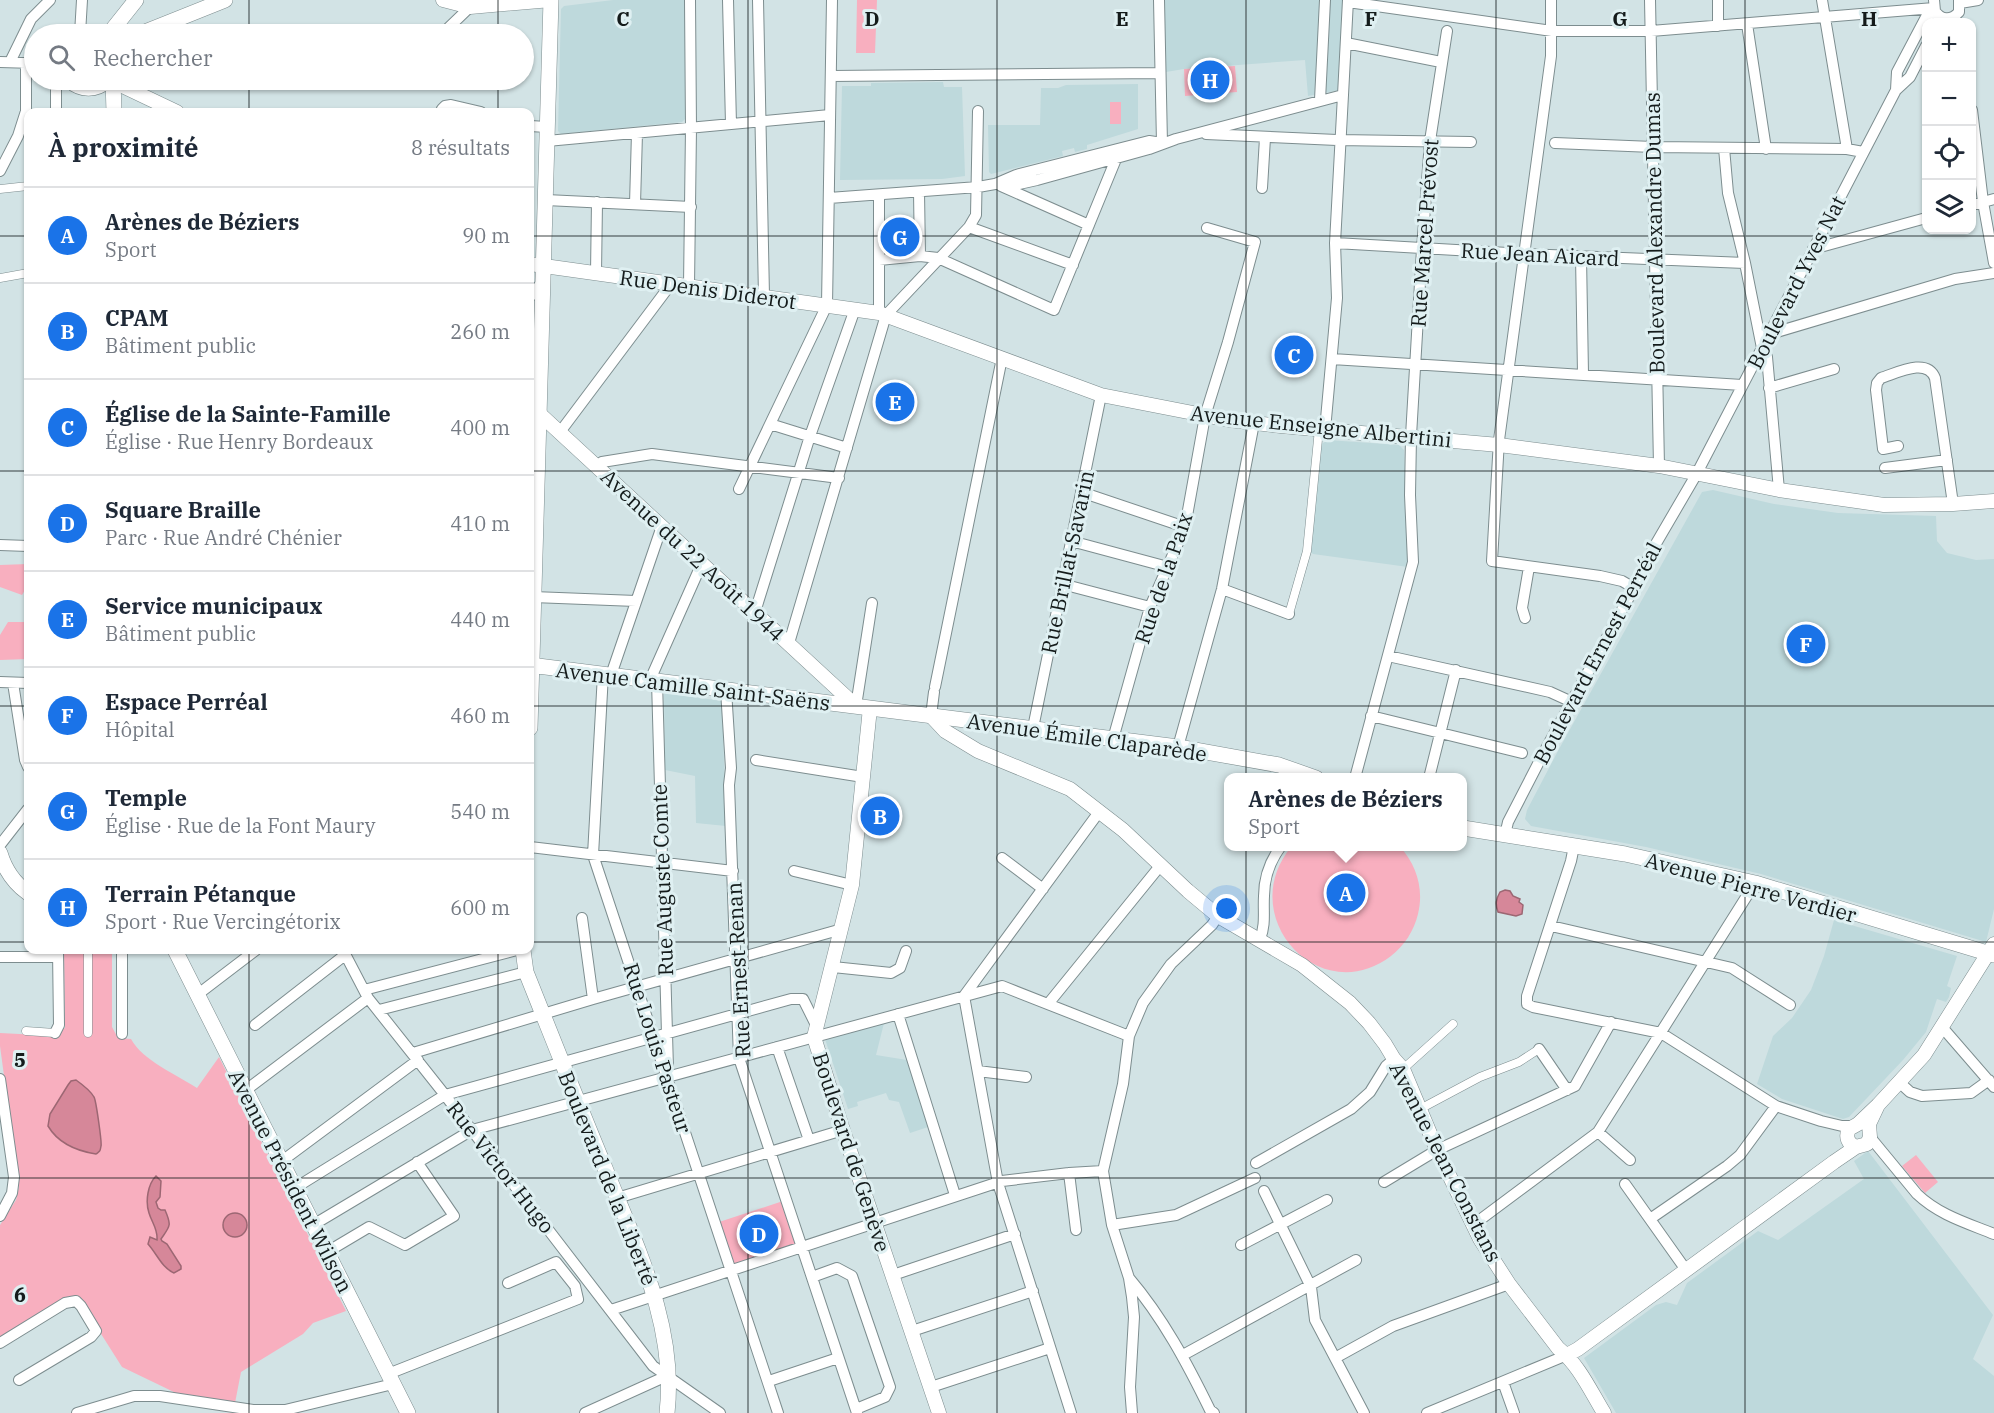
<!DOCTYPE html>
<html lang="fr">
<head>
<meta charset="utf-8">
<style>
	:root { --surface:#fff; --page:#f2f2f3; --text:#1f2937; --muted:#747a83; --line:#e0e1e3; --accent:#1a73e8 }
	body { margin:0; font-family:"IBM Plex Serif",serif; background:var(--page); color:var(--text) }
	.controls { position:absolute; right:18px; top:18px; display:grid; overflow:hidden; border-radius:12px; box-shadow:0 2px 4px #0004 }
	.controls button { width:54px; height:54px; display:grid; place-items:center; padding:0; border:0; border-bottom:2px solid var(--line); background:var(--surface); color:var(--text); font:30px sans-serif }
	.you { position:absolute; left:1227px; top:909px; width:21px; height:21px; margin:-15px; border:4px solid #fff; border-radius:50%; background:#1a73e8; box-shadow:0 0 0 9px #1a73e833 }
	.badge { display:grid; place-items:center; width:39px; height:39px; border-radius:50%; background:var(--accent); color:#fff; font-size:20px; font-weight:700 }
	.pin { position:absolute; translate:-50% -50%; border:3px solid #fff; box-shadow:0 2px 6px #0006 }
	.popup { position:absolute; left:1224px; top:773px; width:243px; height:78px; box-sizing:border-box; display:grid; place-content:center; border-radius:12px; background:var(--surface); filter:drop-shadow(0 2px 4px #0005); font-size:20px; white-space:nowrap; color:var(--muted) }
	.popup b { font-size:22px; color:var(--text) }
	.popup::after { content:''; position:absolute; left:50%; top:100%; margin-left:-12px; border:12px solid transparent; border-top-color:var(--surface) }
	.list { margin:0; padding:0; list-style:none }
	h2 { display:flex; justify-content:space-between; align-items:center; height:78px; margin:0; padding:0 24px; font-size:26px }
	h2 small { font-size:20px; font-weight:400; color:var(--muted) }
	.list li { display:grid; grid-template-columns:39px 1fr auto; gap:18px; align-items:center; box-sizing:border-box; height:96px; padding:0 24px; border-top:2px solid var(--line) }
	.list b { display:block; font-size:22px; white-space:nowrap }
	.list p { margin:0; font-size:20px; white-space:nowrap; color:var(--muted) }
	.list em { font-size:20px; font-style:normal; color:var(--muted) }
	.icon { flex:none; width:33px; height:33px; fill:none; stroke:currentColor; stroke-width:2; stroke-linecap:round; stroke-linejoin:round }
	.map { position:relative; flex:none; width:1994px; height:1413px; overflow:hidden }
	.search { position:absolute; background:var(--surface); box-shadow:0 2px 4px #0004; left:24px; top:24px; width:510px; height:66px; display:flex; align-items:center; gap:15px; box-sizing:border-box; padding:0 21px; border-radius:33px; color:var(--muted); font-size:22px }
	.panel { position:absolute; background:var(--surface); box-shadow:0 2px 4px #0004; left:24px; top:108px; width:510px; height:846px; border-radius:12px }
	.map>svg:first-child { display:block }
</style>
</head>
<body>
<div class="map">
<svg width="1994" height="1413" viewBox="0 0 1994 1413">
	<rect width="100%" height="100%" fill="#d2e3e5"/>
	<path fill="#bed9dc" d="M613,0H686L685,119L682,122L561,134L558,131L561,9L564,6Z
		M1159,0H1344L1340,90L1308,96L1305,60L1184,69L1160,73Z
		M943,82L944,87H962L965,176L942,179L840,180L842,86H871V83Z
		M1138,84V129L1087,145V149L1075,152L1074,148L1062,151L1063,156L991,174L989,172L988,125H1040L1041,88H1058L1066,85Z
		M1328,440L1399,445L1404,450L1408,567L1313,554L1310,552L1320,445Z
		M1713,490L1774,504L1838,513L1936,516L1937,541L1947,553L1976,560L1994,559V909L1986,942L1761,874L1646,847L1531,826L1525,819L1527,810L1559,749L1702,492Z
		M664,693L722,701L726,826L696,823L695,776L665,770Z
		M1834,920L1957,956L1947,986L1951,988L1949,997L1946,1002L1937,999L1926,1032L1903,1060L1849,1117L1843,1119L1782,1099L1757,1084L1773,1036L1792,1018L1811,990L1824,956Z
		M884,1023L876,1055L907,1060L928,1127L910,1133L899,1102L889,1100L886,1093L857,1102L858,1106L848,1109L825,1039Z
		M1868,1151L1993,1315L1973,1359L1994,1376V1413H1616L1584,1358L1656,1305L1666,1302L1677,1305L1687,1283L1758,1231L1778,1240L1864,1179L1854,1161Z"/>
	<path fill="#f8afbf" d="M857,0H877L875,53H856Z
		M1235,66L1237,92L1185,96L1184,69Z
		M1110,102H1121V124H1110Z
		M28,564V585L22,595L0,587V565Z
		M8,622H28V659L0,660V635Z
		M1291,847H1400C1417,865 1424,890 1418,914C1414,931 1404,946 1391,956C1320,1010 1234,917 1291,847Z
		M64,950H112V1027L118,1038L131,1039C142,1060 177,1075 197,1088L219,1057L346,1311L313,1323L303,1334L241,1372L235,1403L178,1394L122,1367L84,1307L75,1298L0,1340V1225L16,1200L19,1187L0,1046V1033L58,1036L59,1031L65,1028Z
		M1916,1155L1938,1182L1925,1193L1902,1166Z
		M786,1200L802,1246L731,1270L716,1223Z"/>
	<path fill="#d68799" stroke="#9c6773" stroke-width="1.5" d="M1505,890L1510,891L1513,896L1520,899L1519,902L1523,905L1522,914L1516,916L1498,912C1495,904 1496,899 1500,892Z
		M76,1080C83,1085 90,1090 94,1097C96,1100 102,1143 101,1146C100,1152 100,1151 96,1154C77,1151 58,1143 48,1126L50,1114L68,1085L71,1081Z
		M156,1176L161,1181L160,1197L156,1202L158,1208L161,1210H165C172,1226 170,1226 161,1239L162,1241L167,1244L181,1266V1269L174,1273C162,1268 157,1254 148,1244L150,1237L157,1240C158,1229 152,1223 149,1213C145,1201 148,1184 156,1176Z
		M223 1225a12 12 0 1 1 24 0a12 12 0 1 1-24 0Z"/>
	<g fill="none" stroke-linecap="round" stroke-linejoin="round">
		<defs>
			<path id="pedestrian" d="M0,189L28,186
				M0,278L28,273
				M1289,614L1307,551L1319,429
				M88,950V1033
				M26,1031L55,1033
				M1403,1069L1453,1024
				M1420,1109L1480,1077L1519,1062L1539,1049"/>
			<path id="minor" d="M728,0L731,124
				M758,0L764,296
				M1159,0L1162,143
				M1551,0V56L1499,440L1492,561L1600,576L1622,581L1634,588
				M1650,0L1659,466
				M1718,0V26
				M1822,0L1847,149
				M1934,0L1935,11C1941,20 1951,21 1959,12V0
				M1348,2L1552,31H1651L1934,8
				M1960,3L1978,0
				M1747,24L1766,149
				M80,34L82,0
				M442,34L470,7
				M1346,43L1441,62
				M0,62L34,63
				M10,62L31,19L50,0
				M831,76L1160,73
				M1896,90L1897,72L1926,17L1935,11
				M1320,100L1325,0
				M1972,110L1983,202L1994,263
				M56,112V80
				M444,112L442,109L445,106L451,105L481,112
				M530,126L547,127
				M1206,134L1337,140L1471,142
				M547,141L830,115
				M1555,143L1653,147L1847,149L1863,152
				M1724,148L1728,193L1745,263L1762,348L1767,357L1779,490
				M0,171L18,136L26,111V63
				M995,184H1019L1037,180L1149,149L1176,139L1343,95L1348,0
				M1001,186L1089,225
				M1262,188L1265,138
				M919,192L920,256
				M829,198L978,187L995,184L1016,175L1149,141L1162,143
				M546,200L691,207
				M635,204L637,133
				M1972,205L1994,199
				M969,227L1073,265
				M1335,243L1525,254L1745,263
				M1813,249L1926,218
				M1581,256L1583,374
				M879,260L920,256L938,258L1054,310L1116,159
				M596,273L597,202
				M689,286L691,128L690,0
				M530,297L543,281
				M879,313V196
				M1770,334L1955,279L1994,273
				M530,345L542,332
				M1332,359L1742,385
				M1769,388L1834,369
				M770,424L847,448
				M1325,430L1337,298L1335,243L1343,95
				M560,432L671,284
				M1898,446L1883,449L1876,390L1877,383L1881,378C1897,373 1927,357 1935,378L1953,504
				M596,466L602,462L652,454L839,478
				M1885,468L1947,460
				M739,489L827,305L832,0
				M1081,492L1185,527
				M1071,541L1168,567
				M0,545L28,546
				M1062,584L1150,607
				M1222,589L1289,614
				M533,597L636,601
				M755,612L810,436L855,309
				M1525,618L1522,608L1529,567
				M789,643L886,315L969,227L976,215L978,111
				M1388,656L1550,692L1572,702
				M603,674L593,855L778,1413
				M611,675L662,526
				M650,680L702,563
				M657,681L668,1069
				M0,682L28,683
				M13,683L25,760L28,767
				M935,687L1002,358
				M726,690L731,768L729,785L739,1058L857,1413
				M856,706L872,603
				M931,716L934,692
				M1371,716L1522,753
				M1033,728L1101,395
				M1113,739L1150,607L1185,527L1205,416L1228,342L1255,242L1207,228
				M1178,747L1222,589L1254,423
				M756,760L863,777
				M1355,778L1413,562L1410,495L1411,436L1422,249L1430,141L1447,31
				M1429,778L1456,670
				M1505,835L1508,822L1542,756L1634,588L1654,547L1696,475L1896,90L1910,77L1926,46
				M0,845L28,809
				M1574,846L1571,861L1527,996V1004L1533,1007L1661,1033L1776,1106L1821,1121L1842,1126H1852
				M530,847L733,871
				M1002,858L1043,889
				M794,871L852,885
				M582,918L593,999
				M1551,926L1732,968L1790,1005
				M1260,939C1266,924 1263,912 1264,896C1264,878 1270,861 1281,846
				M122,950V1034
				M343,950L368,998L441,1090L653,1366L720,1413
				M0,957H58
				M833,967L891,973L900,968L906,951
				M364,990L517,950
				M197,995L256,950
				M1048,1004L1160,866
				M379,1010L526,972
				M898,1014L955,1195
				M255,1025L345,955
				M1942,1027L1994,1087
				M55,1033L59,1025L58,950
				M777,1047L809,1140
				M1539,1049L1567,1090
				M413,1053L593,999L842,929
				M978,1071L1026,1077
				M0,1079L14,1177L12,1193L0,1216
				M1899,1082L1910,1092L1922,1096L1971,1093L1989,1080
				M246,1090L368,998
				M1598,1132L1630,1160
				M1870,1137L1917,1194C1939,1215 1967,1223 1994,1234
				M282,1161L418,1060
				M1256,1163L1351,1109L1370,1092L1386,1066L1394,1059
				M1069,1173L1076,1230
				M1384,1182L1437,1150L1575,1086L1611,1022
				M1625,1184L1686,1270
				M295,1188L445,1095L791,999H803L817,1027
				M1264,1191L1311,1287L1315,1320L1364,1413
				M617,1198L843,1130
				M1650,1219L1727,1166L1740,1155L1776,1106
				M313,1225L472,1130L1002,986L1129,1036
				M1112,1225L1176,1215L1255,1178
				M1473,1225L1598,1132L1755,883
				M1241,1245L1327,1200
				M327,1252L369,1227L405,1245L454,1216L417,1162
				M893,1275L1015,1234
				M812,1277L837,1268L852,1276L890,1387L885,1397L856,1409
				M1129,1278C1163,1318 1187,1363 1210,1410L1214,1413
				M611,1310L1002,1181L1069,1173L1103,1171
				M912,1331L1033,1291
				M0,1343L65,1303L76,1301L81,1306L96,1331L91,1337L19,1380
				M1183,1355L1356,1260
				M1335,1358L1393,1326L1509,1284
				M388,1374L578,1299L575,1286L556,1262L508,1283
				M769,1381L838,1358
				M1503,1382L1514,1413
				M931,1387L1050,1348
				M77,1413L134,1396H160L253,1410H285L393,1384
				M585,1413L660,1379L669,1377
				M1071,1413L998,1183L964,996L1099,812
				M1132,1413L1130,1387L1134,1317L1132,1297L1129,1278L1112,1225L1103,1171L1123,1084L1129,1036L1143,1003L1171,964L1212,925L1218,916
				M1427,1413L1567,1355"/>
			<path id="tertiary" d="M443,0L470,7L551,0
				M114,82L177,112
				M530,264L879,313L1101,395L1229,420L1281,426L1499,445L1659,466L1779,490L1884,505L1953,504L1994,501
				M530,405L856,706
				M870,708L852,885L814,1037L843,1130L939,1413
				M931,716L945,731L978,751L1070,789L1123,830L1188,891L1218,916L1302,965L1350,1003L1369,1023L1385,1044L1394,1059L1403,1069L1437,1150L1480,1239L1509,1284L1558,1348C1579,1365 1590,1390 1604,1413
				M1856,1147C1848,1144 1845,1137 1849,1129L1858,1124L1878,1105L1924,1055L1994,944
				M1567,1355L1578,1349L1834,1162L1856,1147L1867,1144L1870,1137L1869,1124L1878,1105"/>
			<path id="secondary" d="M109,34L136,0
				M140,34L225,0
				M69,80C81,91 96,91 108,80
				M113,80L114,112
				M530,665L1178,747L1279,765L1316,778
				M530,728L551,0
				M1463,828L1625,854L1755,883L1994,955
				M0,853C5,870 14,883 28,893
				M175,950L408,1413
				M523,950L526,972C552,1037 578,1103 605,1168C636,1246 677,1326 667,1413"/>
		</defs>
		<use href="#pedestrian" stroke="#7d8d8f" stroke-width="9"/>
		<use href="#minor" stroke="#7d8d8f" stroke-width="12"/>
		<use href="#tertiary" stroke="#7d8d8f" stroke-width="15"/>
		<use href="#secondary" stroke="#7d8d8f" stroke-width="16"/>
		<use href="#pedestrian" stroke="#fff" stroke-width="8"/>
		<use href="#minor" stroke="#fff" stroke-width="10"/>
		<use href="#tertiary" stroke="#fff" stroke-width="14"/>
		<use href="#secondary" stroke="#fff" stroke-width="15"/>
	</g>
	<path fill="none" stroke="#141b1b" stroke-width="1.5" stroke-opacity="0.55" d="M249,0V34M498,0V34M748,0V1413M997,0V1413M1246,0V1413M1496,0V1413M1745,0V1413M249,80V112M498,80V112M0,236H28M530,236H1994M0,471H28M530,471H1994M0,706H28M530,706H1994M0,942H28M530,942H1994M249,950V1413M498,950V1413M0,1178H1994"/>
	<g text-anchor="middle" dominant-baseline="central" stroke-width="6" stroke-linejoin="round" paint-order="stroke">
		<g font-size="21" fill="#141b1b" stroke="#dff0f2">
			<text transform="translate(1424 233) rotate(-86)">Rue Marcel Prévost</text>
			<text transform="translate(1654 233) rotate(-91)">Boulevard Alexandre Dumas</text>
			<text transform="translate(1540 254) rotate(3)">Rue Jean Aicard</text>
			<text transform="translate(1796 282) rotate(-63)">Boulevard Yves Nat</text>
			<text transform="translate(708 289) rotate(8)">Rue Denis Diderot</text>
			<text transform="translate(1321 426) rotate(6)">Avenue Enseigne Albertini</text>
			<text transform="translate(693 555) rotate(43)">Avenue du 22 Août 1944</text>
			<text transform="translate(1067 562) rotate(-78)">Rue Brillat-Savarin</text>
			<text transform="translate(1163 578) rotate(-71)">Rue de la Paix</text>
			<text transform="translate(1597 653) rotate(-62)">Boulevard Ernest Perréal</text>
			<text transform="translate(693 686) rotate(7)">Avenue Camille Saint-Saëns</text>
			<text transform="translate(1087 737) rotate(8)">Avenue Émile Claparède</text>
			<text transform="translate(662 880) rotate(-92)">Rue Auguste Comte</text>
			<text transform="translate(1751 887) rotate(15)">Avenue Pierre Verdier</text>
			<text transform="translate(738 970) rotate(-93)">Rue Ernest Renan</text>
			<text transform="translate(658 1048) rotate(72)">Rue Louis Pasteur</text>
			<text transform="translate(852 1152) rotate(72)">Boulevard de Genève</text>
			<text transform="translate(1446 1162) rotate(63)">Avenue Jean Constans</text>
			<text transform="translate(501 1167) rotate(52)">Rue Victor Hugo</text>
			<text transform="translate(608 1178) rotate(68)">Boulevard de la Liberté</text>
			<text transform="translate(291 1181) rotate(63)">Avenue Président Wilson</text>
		</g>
	</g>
	<g font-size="20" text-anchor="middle" font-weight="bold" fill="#141b1b" stroke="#dff0f2" stroke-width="6" stroke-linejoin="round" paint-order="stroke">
		<text x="623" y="26">C</text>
		<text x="872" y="26">D</text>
		<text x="1122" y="26">E</text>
		<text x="1371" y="26">F</text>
		<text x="1620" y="26">G</text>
		<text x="1869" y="26">H</text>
		<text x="20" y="1067">5</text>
		<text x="20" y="1302">6</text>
	</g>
</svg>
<div class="controls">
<button>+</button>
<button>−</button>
<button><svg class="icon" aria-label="locate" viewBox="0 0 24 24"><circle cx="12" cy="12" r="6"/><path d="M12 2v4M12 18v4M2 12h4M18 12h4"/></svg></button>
<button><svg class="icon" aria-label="layers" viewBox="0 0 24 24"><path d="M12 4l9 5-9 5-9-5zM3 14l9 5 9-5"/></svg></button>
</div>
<div class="you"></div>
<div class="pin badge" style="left:1346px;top:893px">A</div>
<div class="popup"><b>Arènes de Béziers</b>Sport</div>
<div class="pin badge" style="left:880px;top:816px">B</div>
<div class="pin badge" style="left:1294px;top:355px">C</div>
<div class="pin badge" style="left:759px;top:1234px">D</div>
<div class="pin badge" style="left:895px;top:402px">E</div>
<div class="pin badge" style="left:1806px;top:644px">F</div>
<div class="pin badge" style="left:900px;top:237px">G</div>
<div class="pin badge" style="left:1210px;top:80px">H</div>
<div class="search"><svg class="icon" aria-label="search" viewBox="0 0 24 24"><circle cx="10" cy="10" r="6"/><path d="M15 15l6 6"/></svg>Rechercher</div>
<section class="panel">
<h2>À proximité<small>8 résultats</small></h2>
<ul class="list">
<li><span class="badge">A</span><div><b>Arènes de Béziers</b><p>Sport</p></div><em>90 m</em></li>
<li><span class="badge">B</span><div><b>CPAM</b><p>Bâtiment public</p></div><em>260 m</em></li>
<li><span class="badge">C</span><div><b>Église de la Sainte-Famille</b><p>Église · Rue Henry Bordeaux</p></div><em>400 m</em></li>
<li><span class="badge">D</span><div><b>Square Braille</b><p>Parc · Rue André Chénier</p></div><em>410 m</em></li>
<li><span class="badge">E</span><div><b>Service municipaux</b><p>Bâtiment public</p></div><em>440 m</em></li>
<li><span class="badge">F</span><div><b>Espace Perréal</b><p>Hôpital</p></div><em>460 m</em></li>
<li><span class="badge">G</span><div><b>Temple</b><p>Église · Rue de la Font Maury</p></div><em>540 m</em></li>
<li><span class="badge">H</span><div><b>Terrain Pétanque</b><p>Sport · Rue Vercingétorix</p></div><em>600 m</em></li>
</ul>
</section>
</div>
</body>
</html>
